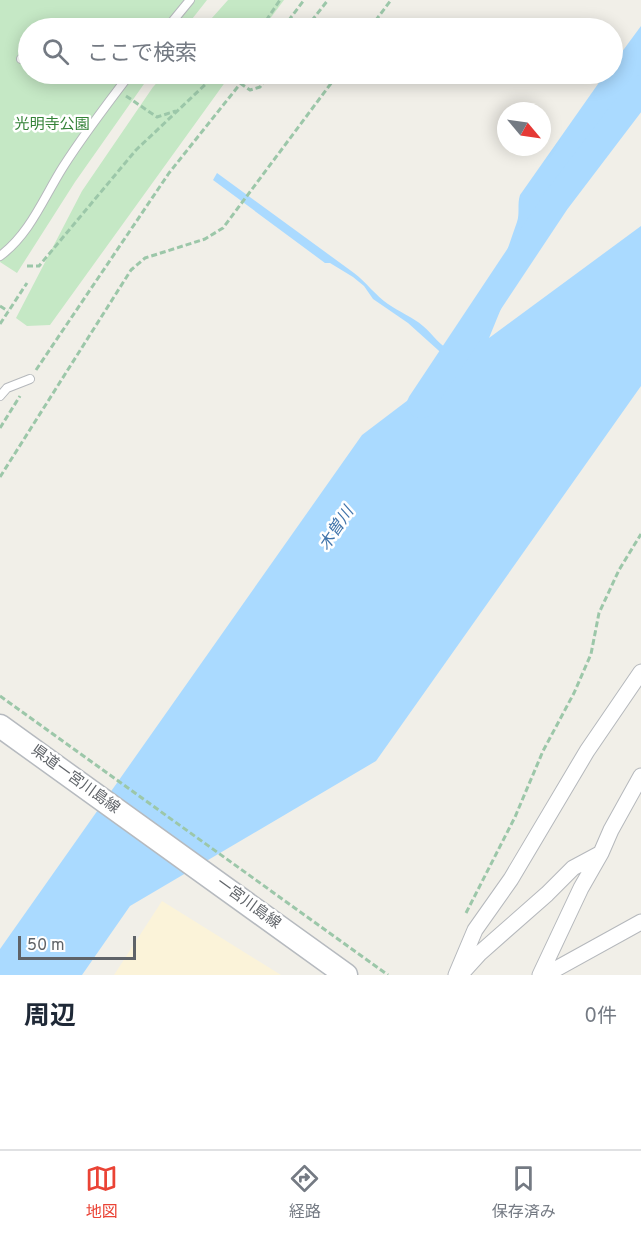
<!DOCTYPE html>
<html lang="ja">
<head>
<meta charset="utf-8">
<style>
	:root { --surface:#fff; --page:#f6f6f7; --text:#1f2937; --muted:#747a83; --line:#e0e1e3; --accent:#ea4335 }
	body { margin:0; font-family:Overpass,"Noto Sans JP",sans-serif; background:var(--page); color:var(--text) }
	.compass { position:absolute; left:497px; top:102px; width:54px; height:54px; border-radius:50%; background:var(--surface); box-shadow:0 3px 15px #0003; rotate:119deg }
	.scale { position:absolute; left:18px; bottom:15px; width:118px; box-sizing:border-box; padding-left:6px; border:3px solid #5f6368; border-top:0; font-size:16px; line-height:21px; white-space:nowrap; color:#5f6368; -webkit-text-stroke:4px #fff; paint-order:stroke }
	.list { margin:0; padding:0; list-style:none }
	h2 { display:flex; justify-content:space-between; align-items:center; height:78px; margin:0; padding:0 24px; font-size:26px }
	h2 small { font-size:20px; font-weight:400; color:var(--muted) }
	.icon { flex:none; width:33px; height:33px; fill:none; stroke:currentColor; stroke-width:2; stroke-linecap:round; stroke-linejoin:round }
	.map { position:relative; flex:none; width:641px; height:975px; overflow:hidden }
	.search { position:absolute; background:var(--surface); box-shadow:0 3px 15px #0003; left:18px; right:18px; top:18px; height:66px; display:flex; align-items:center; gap:15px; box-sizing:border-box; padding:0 21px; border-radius:33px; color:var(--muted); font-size:22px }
	.sheet { height:174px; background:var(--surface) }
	nav { display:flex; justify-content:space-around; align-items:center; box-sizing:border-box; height:84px; border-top:2px solid var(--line); background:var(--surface); font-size:16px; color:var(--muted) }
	nav a { display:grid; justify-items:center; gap:3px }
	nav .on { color:var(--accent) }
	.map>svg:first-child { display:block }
</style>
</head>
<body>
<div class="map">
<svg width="641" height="975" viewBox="0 0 641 975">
	<rect width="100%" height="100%" fill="#f1efe8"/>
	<path fill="#c5e8c5" d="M0,0H207L185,28H28V74H151L75,182L17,273L0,262Z
		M228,0H284L263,28H203Z
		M165,74H231L50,325L27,326L16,318L82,191L153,87Z"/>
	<path fill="#fbf3d9" d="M162,901L281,975H114Z"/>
	<path fill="#aadaff" d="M641,26V78L599,128L568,174L544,200L516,261L510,280L512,286L507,294L489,338L641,226V386L376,761L130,906L82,975H0V949L362,435L420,391L432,377L446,372L453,367L448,359L408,323L373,299L364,286L353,277L330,263H325L213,180L217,173L354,273C367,283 375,295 388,304C399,312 413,317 423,326C433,334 440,347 454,352C474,359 474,336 481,324C485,317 492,314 495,306C498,296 498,284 500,274C505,256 511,239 517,222C520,213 517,204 520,195L605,74H612L613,64Z"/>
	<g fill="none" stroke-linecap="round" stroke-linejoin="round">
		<path stroke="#aadaff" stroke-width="28" d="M421,404L556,201L641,89"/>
		<defs>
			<path id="service" d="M167,28L190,0
				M21,59H28
				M0,256C30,234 44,197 63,167C84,134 107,104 130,74
				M0,396L7,388L30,379"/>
			<path id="minor" d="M461,974L480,953L547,894L573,868L601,853
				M456,975L475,930L511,879L587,751L641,672
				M540,975L581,888L601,853L611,830L641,776
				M545,975L641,922"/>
			<path id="secondary" d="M0,726L346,975"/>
		</defs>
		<use href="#service" stroke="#b5b8bc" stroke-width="10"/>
		<use href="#minor" stroke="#b5b8bc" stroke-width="17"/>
		<use href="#secondary" stroke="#b6babf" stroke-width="25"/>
		<path stroke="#9cc7a9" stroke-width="3" stroke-dasharray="6 3" stroke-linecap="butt" d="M261,28L280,0
			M283,28L304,0
			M306,28L328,0
			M370,28L391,0
			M240,83L250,90L260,87L270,74
			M126,96L157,117L176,111
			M27,266H39L136,150L209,81L220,74
			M0,306L8,311
			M0,324L27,283
			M36,370L169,173L248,74
			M0,428L20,396
			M0,477L131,270L145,258L205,239L223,228L338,74
			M0,696L388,975
			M466,913L515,817L543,751L574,693L591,654L599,613L619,570L641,534"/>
		<use href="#service" stroke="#fff" stroke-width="8"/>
		<use href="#minor" stroke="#fff" stroke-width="15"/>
		<use href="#secondary" stroke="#fff" stroke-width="22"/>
	</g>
	<g text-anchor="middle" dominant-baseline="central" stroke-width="5" stroke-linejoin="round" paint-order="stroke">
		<g font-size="15" fill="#348238" stroke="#fff">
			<text x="52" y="125">光明寺公園</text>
		</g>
		<g font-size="15" fill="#5f6368" stroke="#fff">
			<text transform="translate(75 780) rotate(36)">県道一宮川島線</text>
			<text transform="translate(248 904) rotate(36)">一宮川島線</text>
		</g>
		<g font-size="16" font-style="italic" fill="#4174aa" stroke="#fff">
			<text transform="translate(337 529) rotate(-56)">木曽川</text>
		</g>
	</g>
</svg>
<svg class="compass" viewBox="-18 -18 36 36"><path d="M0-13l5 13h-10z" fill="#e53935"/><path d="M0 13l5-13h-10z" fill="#747a83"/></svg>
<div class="scale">50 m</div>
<div class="search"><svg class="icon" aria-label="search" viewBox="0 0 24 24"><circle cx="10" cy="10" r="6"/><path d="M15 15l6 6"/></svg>ここで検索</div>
</div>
<section class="sheet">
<h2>周辺<small>0件</small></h2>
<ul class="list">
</ul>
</section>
<nav>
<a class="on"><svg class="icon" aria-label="map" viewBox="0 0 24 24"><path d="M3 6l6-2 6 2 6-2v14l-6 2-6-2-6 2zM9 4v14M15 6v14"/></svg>地図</a>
<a><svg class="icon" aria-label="directions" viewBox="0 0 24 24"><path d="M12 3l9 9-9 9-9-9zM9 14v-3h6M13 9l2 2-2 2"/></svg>経路</a>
<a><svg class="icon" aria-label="saved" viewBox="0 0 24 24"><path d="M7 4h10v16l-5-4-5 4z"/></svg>保存済み</a>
</nav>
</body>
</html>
